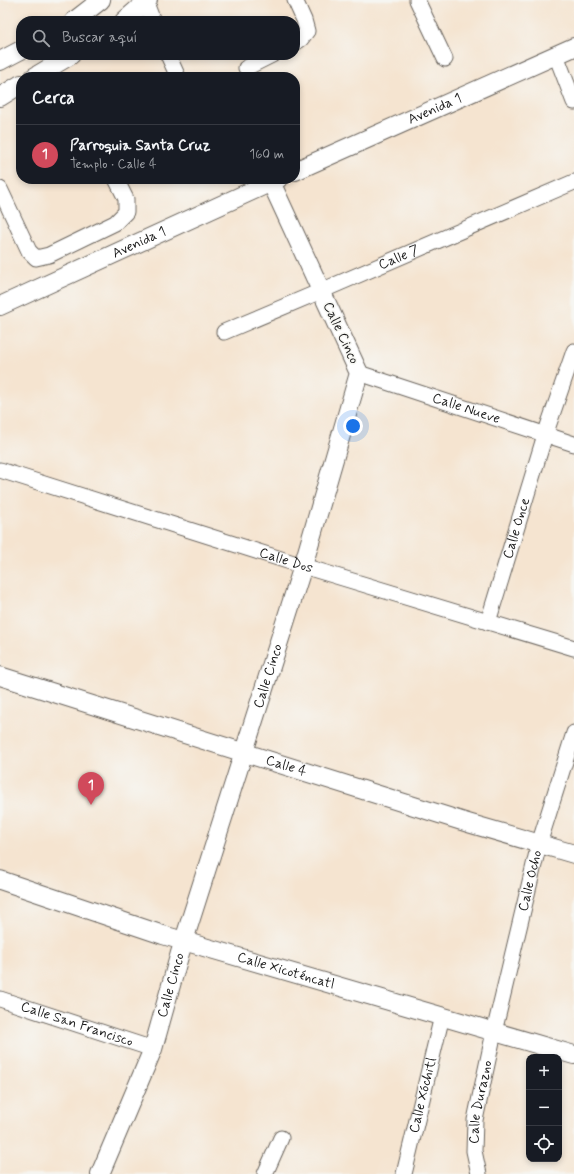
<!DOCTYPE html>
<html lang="es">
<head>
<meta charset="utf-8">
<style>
	:root { --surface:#171b24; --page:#242831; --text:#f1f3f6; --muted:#9ea1a6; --line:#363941; --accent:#d1495b }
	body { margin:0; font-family:Mynerve,sans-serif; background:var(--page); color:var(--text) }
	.controls { position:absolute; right:12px; bottom:12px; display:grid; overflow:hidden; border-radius:8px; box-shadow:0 2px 6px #0003 }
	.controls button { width:36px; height:36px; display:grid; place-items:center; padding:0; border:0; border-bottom:1px solid var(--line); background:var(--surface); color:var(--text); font:20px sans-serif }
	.you { position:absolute; left:353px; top:426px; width:14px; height:14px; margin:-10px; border:3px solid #fff; border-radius:50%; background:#1a73e8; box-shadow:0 0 0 6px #1a73e833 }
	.badge { display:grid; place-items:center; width:26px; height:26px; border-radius:50%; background:var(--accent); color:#fff; font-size:13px; font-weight:700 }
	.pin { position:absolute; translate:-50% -33px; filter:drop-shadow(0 1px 2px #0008) }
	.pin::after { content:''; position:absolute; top:21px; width:14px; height:12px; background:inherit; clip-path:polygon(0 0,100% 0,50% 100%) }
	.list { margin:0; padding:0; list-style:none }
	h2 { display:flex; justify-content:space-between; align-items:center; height:52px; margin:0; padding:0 16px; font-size:17px }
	h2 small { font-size:13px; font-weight:400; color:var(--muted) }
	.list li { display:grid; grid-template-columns:26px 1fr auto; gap:12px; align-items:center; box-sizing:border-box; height:60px; padding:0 16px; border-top:1px solid var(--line) }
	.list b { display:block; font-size:15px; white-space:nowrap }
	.list p { margin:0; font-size:13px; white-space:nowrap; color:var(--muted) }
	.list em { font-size:13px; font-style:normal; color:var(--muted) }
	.icon { flex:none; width:22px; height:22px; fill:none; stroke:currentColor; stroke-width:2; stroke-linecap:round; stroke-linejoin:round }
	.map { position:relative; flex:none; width:574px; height:1174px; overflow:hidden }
	.search { position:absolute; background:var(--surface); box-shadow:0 2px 6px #0003; left:16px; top:16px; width:284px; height:44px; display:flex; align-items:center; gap:10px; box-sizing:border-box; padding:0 14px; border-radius:16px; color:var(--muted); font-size:15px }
	.panel { position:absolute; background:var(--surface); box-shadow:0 2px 6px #0003; left:16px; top:72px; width:284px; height:112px; border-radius:16px }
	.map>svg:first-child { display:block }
</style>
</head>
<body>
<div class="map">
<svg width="574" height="1174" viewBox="0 0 574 1174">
	<rect width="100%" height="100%" fill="#f6f6f2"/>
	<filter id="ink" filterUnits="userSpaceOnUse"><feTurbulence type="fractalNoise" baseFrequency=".025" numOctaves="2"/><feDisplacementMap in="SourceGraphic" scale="8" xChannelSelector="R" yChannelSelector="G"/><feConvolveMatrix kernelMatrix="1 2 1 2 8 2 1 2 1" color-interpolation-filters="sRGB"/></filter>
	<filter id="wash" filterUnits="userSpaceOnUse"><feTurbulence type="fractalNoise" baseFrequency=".012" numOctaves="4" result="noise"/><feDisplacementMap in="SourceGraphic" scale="16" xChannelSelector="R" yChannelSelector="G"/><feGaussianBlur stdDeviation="0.9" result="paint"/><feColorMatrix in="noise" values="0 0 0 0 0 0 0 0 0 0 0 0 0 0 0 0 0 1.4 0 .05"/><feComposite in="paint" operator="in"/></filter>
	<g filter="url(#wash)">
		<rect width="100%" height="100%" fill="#f5e4d0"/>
	</g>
	<g filter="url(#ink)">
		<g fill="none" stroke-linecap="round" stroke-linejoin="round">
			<defs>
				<g id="minor">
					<path d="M417,0L445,59"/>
					<path d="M146,3L153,21"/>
					<path d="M295,43L301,39L307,31L304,20L295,0"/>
					<path d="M168,55L178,77"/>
					<path d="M556,55L574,102"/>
					<path d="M246,68L272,55"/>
					<path d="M0,189L29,251L36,258L49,255L115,223L126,212V199L116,179"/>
					<path id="s1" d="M224,332L321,291L574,182"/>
					<path id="s2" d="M359,373L574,444"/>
					<path id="s3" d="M0,470L303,566L574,648"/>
					<path id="s4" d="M488,622L545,435L574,351"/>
					<path id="s5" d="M0,999L153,1049"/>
					<path d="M265,1174L281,1138"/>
					<path id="s6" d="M404,1174L442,1016"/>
					<path id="s7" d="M479,1174L474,1151L475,1120L494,1032L539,844L574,733"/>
				</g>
				<g id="tertiary">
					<path d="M74,21L101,0"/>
					<path d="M124,21L148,0"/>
					<path d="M0,61L21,50"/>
					<path d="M34,77L71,55"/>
					<path d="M0,97L21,84"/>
					<path id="s8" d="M295,171L574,47"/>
					<path id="s9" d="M0,306L278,179"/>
					<path id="s10" d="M0,676L468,823L574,854"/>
					<path id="s11" d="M0,880L163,935L574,1055"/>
					<path id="s12" d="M100,1174L153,1049L180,953L303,566L359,373L271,182"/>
				</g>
			</defs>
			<use href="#minor" stroke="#68625b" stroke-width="17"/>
			<use href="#tertiary" stroke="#68625b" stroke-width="20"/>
			<use href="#minor" stroke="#fff" stroke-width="15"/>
			<use href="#tertiary" stroke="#fff" stroke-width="18"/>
		</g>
	</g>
	<g text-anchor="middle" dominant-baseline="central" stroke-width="3" stroke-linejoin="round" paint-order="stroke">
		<g font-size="14" fill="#1c1c1c" stroke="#f6f6f2">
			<text stroke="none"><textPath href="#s8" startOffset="153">Avenida 1</textPath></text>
			<text stroke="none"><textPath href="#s9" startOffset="153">Avenida 1</textPath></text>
			<text stroke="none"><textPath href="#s1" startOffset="190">Calle 7</textPath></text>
			<text transform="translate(341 333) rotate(65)">Calle Cinco</text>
			<text stroke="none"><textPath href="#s2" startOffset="113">Calle Nueve</textPath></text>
			<text stroke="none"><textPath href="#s4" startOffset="98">Calle Once</textPath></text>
			<text stroke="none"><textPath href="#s3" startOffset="300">Calle Dos</textPath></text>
			<text stroke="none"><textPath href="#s12" startOffset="526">Calle Cinco</textPath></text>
			<text stroke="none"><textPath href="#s10" startOffset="300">Calle 4</textPath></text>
			<text stroke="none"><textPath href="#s7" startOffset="300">Calle Ocho</textPath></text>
			<text stroke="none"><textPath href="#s11" startOffset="300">Calle Xicoténcatl</textPath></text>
			<text stroke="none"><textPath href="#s12" startOffset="202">Calle Cinco</textPath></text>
			<text stroke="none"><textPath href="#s5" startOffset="81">Calle San Francisco</textPath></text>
			<text stroke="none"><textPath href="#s6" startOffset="81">Calle Xóchitl</textPath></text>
			<text stroke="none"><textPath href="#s7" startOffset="73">Calle Durazno</textPath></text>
		</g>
	</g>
</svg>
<div class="controls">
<button>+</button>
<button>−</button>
<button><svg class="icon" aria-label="locate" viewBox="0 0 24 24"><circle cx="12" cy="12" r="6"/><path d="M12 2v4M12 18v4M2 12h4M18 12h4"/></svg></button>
</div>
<div class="you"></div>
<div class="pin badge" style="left:91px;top:805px">1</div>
<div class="search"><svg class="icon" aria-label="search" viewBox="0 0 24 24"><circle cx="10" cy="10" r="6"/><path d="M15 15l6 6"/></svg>Buscar aquí</div>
<section class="panel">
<h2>Cerca<small></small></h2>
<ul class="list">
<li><span class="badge">1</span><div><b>Parroquia Santa Cruz</b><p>Templo · Calle 4</p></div><em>160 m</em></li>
</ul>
</section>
</div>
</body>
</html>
